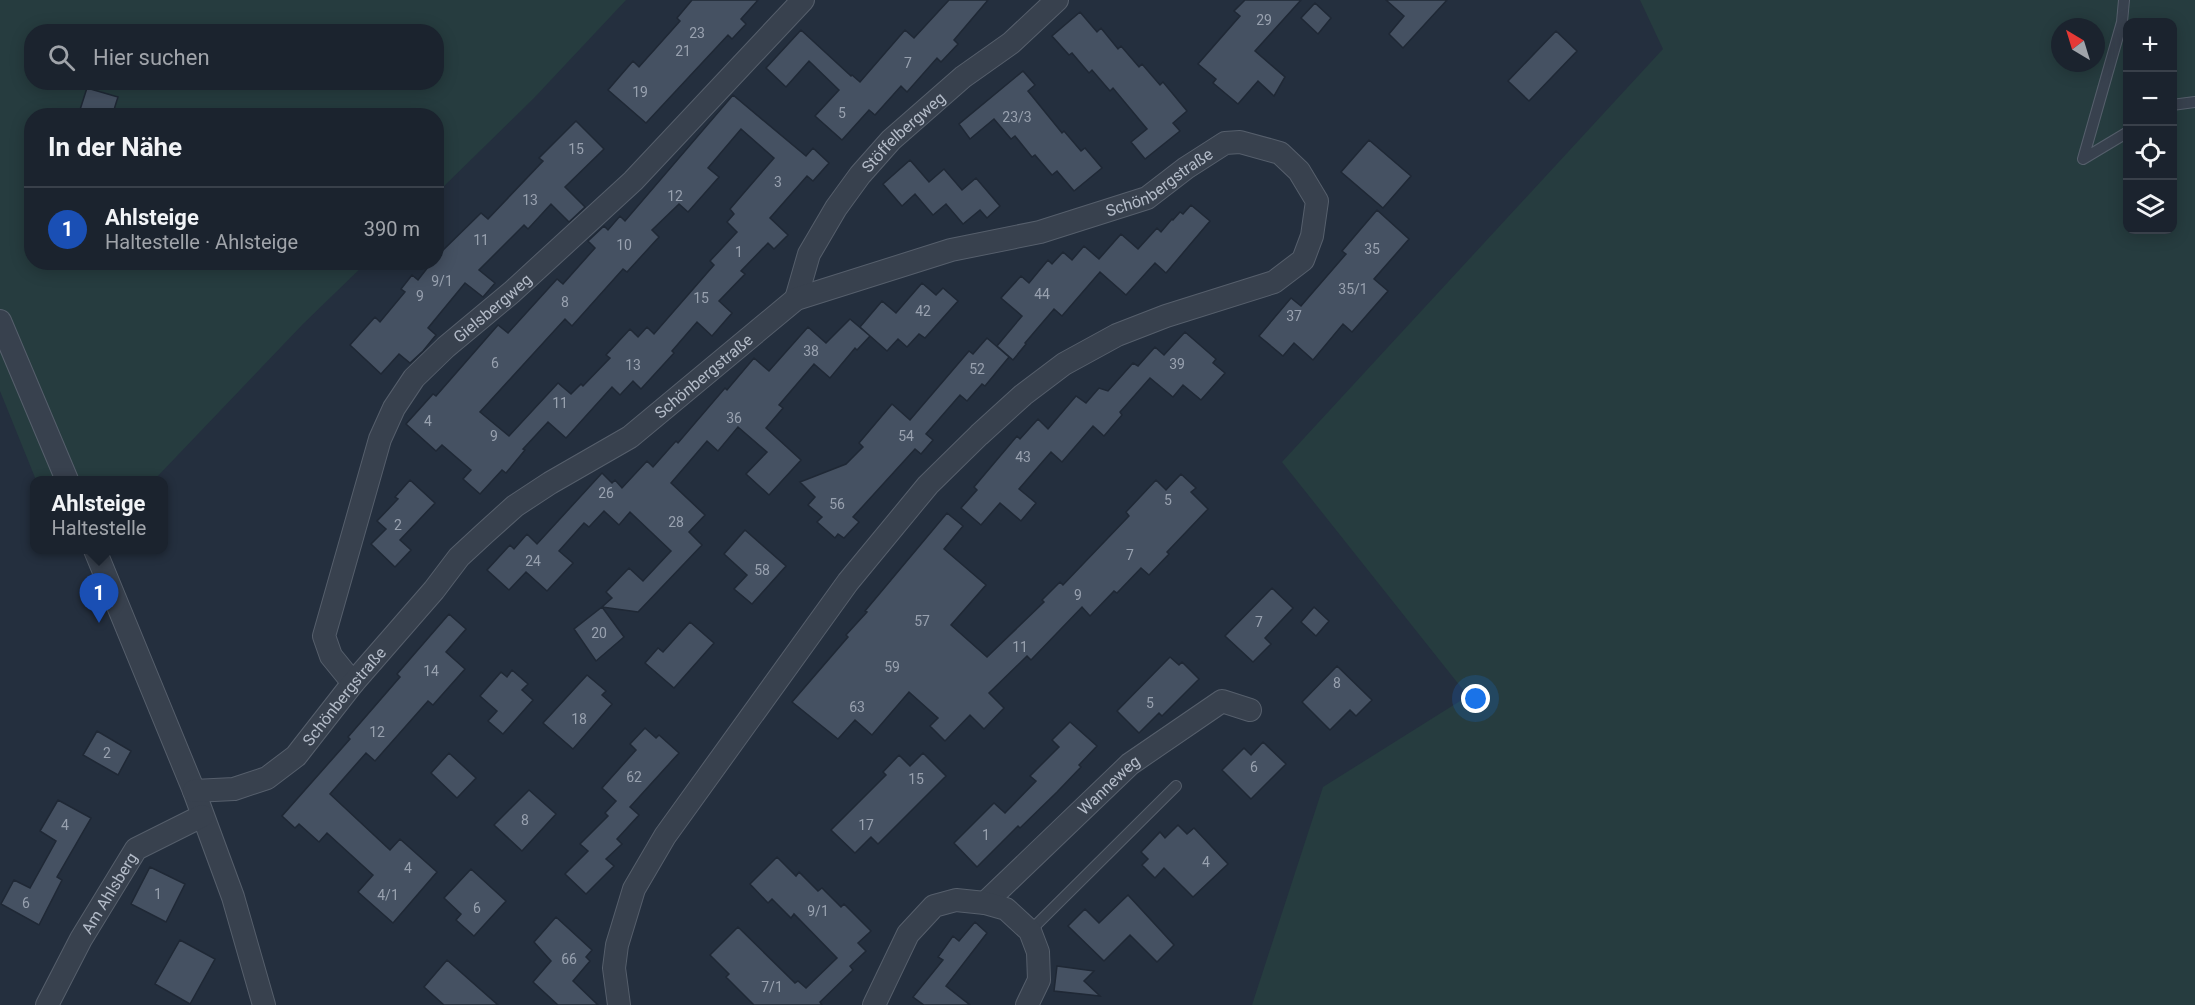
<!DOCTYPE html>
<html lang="de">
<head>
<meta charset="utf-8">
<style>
	:root { --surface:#1b232e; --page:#242b36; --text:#f1f3f6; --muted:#a0a4aa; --line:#39404a; --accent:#8ab4f8 }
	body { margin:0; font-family:Roboto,sans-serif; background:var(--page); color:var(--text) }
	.controls { position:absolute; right:18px; top:18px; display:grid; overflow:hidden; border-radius:12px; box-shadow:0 3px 15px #0003 }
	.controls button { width:54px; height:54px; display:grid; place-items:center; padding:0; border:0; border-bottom:2px solid var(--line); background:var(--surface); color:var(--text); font:30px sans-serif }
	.compass { position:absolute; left:2051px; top:18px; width:54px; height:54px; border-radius:50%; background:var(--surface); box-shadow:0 3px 15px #0003; rotate:322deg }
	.you { position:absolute; left:1476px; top:699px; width:21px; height:21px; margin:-15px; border:4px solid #fff; border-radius:50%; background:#1a73e8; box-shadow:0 0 0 9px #1a73e833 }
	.badge { display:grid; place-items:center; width:39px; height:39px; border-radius:50%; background:var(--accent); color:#fff; font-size:20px; font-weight:700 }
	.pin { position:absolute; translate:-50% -50px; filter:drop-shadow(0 2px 3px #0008) }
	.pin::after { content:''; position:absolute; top:32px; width:21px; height:18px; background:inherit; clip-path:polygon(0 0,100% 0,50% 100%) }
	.popup { position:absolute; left:30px; top:476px; width:138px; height:78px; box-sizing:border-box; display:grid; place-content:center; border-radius:12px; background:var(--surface); filter:drop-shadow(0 2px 4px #0005); font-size:20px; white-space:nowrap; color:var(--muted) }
	.popup b { font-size:22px; color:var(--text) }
	.popup::after { content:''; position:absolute; left:50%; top:100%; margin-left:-12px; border:12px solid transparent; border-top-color:var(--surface) }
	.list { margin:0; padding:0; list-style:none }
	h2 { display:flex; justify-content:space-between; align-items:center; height:78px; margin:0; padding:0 24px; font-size:26px }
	h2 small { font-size:20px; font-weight:400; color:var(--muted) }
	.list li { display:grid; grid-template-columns:39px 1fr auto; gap:18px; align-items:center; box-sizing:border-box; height:84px; padding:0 24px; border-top:2px solid var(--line) }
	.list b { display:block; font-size:22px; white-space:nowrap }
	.list p { margin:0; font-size:20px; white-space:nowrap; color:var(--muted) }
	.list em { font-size:20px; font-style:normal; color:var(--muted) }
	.icon { flex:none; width:33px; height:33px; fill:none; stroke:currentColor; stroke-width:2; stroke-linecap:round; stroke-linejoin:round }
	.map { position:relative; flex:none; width:2195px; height:1005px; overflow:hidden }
	.search { position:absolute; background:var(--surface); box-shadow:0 3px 15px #0003; left:24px; top:24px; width:420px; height:66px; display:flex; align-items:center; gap:15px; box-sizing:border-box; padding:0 21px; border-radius:24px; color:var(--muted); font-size:22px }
	.panel { position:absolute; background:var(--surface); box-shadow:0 3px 15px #0003; left:24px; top:108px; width:420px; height:162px; border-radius:24px }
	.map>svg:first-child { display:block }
</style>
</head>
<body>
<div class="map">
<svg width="2195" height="1005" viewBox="0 0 2195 1005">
	<rect width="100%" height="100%" fill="#242f3e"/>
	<path fill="#263c3f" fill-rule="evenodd" d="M0,0H626L534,98L437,193L436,116H32V262L366,263L303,324L154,480H36L0,391ZM32,32H436V82H32Z
		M1640,0H2195V1005H1252L1323,787L1468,696L1282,462L1663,49ZM2128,22H2172V230H2128ZM2060,27H2096V63H2060Z"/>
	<path fill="#455162" stroke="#1f2835" stroke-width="1.5" fill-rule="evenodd" d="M692,0H758L741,19L746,24L732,39L728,35L646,123L608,90L633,61L639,67L680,21L677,18Z
		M949,0H988L954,40L958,44L941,62L937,58L907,92L901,86L875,115L869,110L842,140L815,116L839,90L809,61L786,87L766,68L801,30L851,76L852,75L860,82L905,30L914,38Z
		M1245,0H1301L1255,51L1285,77L1274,96L1258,81L1238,104L1213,83L1216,79L1198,64L1240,16L1234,11Z
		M1386,0H1447L1403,48L1389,34L1404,16Z
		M1315,3L1331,18L1318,34L1301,18Z
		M1080,12L1097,32L1101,28L1118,49L1121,46L1139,67L1142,64L1160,85L1163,82L1187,111L1173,123L1180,131L1145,159L1131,142L1147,129L1113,88L1110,91L1092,70L1089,73L1072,53L1069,55L1052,36Z
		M1556,31L1577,51L1529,101L1508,81Z
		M1023,71L1035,85L1028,91L1062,133L1064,131L1081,151L1085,148L1102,168L1074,191L1057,171L1052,175L1035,155L1032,157L1015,136L1011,139L994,119L970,139L959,124Z
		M87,88L118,97L112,116H78Z
		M733,95L806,156L813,148L829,163L813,181L807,176L770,218L788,235L774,249L768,243L741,271L745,274L719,301L732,313L712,336L697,322L672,351L674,353L641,389L633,381L620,395L612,387L566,438L548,422L523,449L525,450L506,473L502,470L480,494L463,479L471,470L442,445L436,451L406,424L433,394L436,396L498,325L508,333L557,279L563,284L595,248L588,241L604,226L608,230L620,216L625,221ZM741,129L774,158L730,209L734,214L727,222L737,232L710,261L714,265L654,334L647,327L638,337L630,329L606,355L610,358L583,386L581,384L571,394L558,383L509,436L480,412L565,319L572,326L623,269L627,272L659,237L652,230L679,204L688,212L719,177L708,168Z
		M576,121L604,149L565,187L585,207L569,222L551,204L528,229L524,225L479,270L495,283L483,297L465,283L428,328L436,335L423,351L410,363L399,354L381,374L350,345L375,317L380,322L405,292L401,289L412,275L418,280L432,262H436V257L481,213L488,219L543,161L539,158Z
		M1369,140L1411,176L1383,208L1341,172Z
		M910,160L929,182L944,169L962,190L976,178L1000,206L987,218L980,210L963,224L946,204L933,215L915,194L902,206L883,184Z
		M1191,205L1210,221L1166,273L1155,263L1126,295L1100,272L1062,316L1054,309L1025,343L1026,344L1013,360L997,346L1022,316L1001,298L1021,276L1029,283L1048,260L1052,264L1063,252L1072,260L1084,246L1099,259L1121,234L1138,249L1157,228L1161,232L1172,219L1173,220L1180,212L1183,214Z
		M1377,210L1409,239L1374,279L1388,291L1352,332L1343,324L1313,360L1294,343L1283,356L1259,336L1291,298L1301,306L1346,254L1342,251Z
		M922,283L936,295L943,288L958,301L925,338L919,334L907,347L898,339L887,351L860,327L882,301L896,313Z
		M850,319L870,336L857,350L855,348L830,378L814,364L779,405L783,408L766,428L801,460L769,495L746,474L767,452L738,427L718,451L707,441L671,483L705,515L689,532L702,545L638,612L602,607L612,598L606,592L629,568L643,581L671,551L630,512L619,525L604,511L589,527L584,523L559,551L573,563L547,591L526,572L509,590L487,570L510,545L514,549L527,534L537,544L602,473L612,483L615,480L622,488L647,461L653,467L676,441L678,443L725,388L727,390L754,358L769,371L808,327L826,343Z
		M1185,332L1216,359L1213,363L1225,373L1201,400L1183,385L1173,397L1150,378L1120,412L1122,415L1104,436L1093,426L1062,462L1051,452L1019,489L1036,503L1021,521L1000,503L981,525L961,508L977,490L974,487L1017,436L1020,439L1038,419L1048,429L1076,396L1086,403L1099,388L1108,391L1133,363L1138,366L1155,347L1164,355Z
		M987,338L1009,357L985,386L982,384L967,401L960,395L926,434L933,440L921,454L915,449L853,517L859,522L844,538L838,534L835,538L817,522L822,517L808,505L815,497L800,482L846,464L863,447L859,443L892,404L910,420L969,351L973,354Z
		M1181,474L1196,488L1191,492L1208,509L1167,552L1169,554L1149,575L1141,568L1117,593L1114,591L1090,616L1082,607L1031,660L1027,656L989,693L1004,708L984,729L970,715L945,741L930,726L938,718L909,692L872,735L855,720L838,739L792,702L848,637L846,635L867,612L865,611L947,513L963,526L944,549L986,585L951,625L987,657L1044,602L1042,600L1060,582L1063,585L1129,516L1126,512L1156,480L1166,490Z
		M410,480L435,503L400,540L411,550L395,567L371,544L386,529L377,521L398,499L395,497Z
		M745,530L786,566L752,604L734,589L747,575L724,554Z
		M1272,588L1293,608L1265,638L1271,644L1253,662L1225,636Z
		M602,607L624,637L596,661L574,629Z
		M1314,607L1329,621L1316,636L1301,622Z
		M449,614L466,629L446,652L465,669L433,705L428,701L375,761L366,753L330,794L390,850L400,839L437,872L393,923L358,892L373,875L327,833L319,842L299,824L295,828L282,816L350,739L348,737L400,677L397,674Z
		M690,622L714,643L674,688L645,663L658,648L663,652Z
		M1170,657L1179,665L1182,662L1199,679L1162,716L1159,713L1139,733L1117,711Z
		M1337,666L1372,700L1356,716L1350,710L1330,730L1302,702Z
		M512,670L528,684L522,690L533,700L503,734L488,721L497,711L480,696L501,672L507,677Z
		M587,675L606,691L602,695L612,704L573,749L543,723Z
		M1070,722L1097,746L1079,765L1081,767L1057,792L1020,828L1018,826L977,867L954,843L994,803L1005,813L1036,781L1030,776L1059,747L1052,740Z
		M645,728L656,738L659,735L679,753L630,807L639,815L617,839L622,844L606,859L614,866L586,894L565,874L588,851L580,844L608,816L605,813L616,801L602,788L636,750L630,744Z
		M97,731L131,751L118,775L83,755Z
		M1263,742L1286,764L1251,799L1222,770L1244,748L1251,755Z
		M449,753L476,778L457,798L431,773Z
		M923,753L946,776L878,844L871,837L855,853L831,830L886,775L883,772L899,755L910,766Z
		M529,790L556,814L522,851L494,825Z
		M58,800L91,818L57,877L62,880L39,925L1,904L14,880L30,888L56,841L40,831Z
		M1178,825L1187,834L1194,828L1228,864L1193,897L1164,868L1155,878L1142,865L1148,859L1141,852L1160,832L1165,838Z
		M777,857L796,876L799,872L818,891L822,888L841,907L844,904L871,931L858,943L866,951L850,966L853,970L820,1002L822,1005H754L726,977L729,974L710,955L738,927L795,983L798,981L806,988L837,958L794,914L791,918L772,899L768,903L750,884Z
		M150,867L185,884L166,922L131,904Z
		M471,869L506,901L474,936L456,920L461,914L444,898Z
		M1128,895L1174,945L1157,962L1130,935L1104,961L1068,926L1085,909L1099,923Z
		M556,917L592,950L586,957L590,961L573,981L598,1005H558L533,982L551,961L534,942Z
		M975,922L987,933L946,986L970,1005H924L913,997L943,960L938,957L953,936L959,941Z
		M180,940L215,959L190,1004L155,984Z
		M447,960L498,1005H444L424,987Z
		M1057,966L1094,971L1084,981L1100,996L1054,991Z"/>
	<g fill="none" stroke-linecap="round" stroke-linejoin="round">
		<defs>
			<path id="service" d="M2172,105L2195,102
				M2083,159L2122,22L2124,0
				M2083,159L2128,132
				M1030,931L1176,786"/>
			<g id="minor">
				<path id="s1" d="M796,299L809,254L836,208L860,175L891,140L963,77L1011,43L1057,0"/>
				<path d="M0,321L67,480"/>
				<path d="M95,550L194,791L233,897L264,1005"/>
				<path id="s2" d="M353,683L331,656L324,636L380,439L394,408L414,378L446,347L512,292L633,181L803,0"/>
				<path id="s3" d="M194,791L234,789L267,778L296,756L353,683L434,590L459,557L485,533L515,506L550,483L630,437L796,299L951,250L1040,232L1147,198L1186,168L1225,143L1240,142L1280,153L1299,171L1317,201L1312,236L1303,260L1274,282L1166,316L1117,335L1064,364L1023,395L979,435L928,485L848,582L665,836L634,889L617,945L614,968L619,1005"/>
				<path id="s4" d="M985,903L1130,764L1222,701L1250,710"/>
				<path id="s5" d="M47,1005L81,939L136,849L202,816"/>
				<path d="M874,1005L908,934L934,906L956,900L985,903L1006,909L1030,931L1038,952L1039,980L1027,1005"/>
			</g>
		</defs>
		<use href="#service" stroke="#565f6c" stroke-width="12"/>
		<use href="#minor" stroke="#565f6c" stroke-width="24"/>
		<use href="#service" stroke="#38414e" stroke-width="10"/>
		<use href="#minor" stroke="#38414e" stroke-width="22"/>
	</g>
	<g text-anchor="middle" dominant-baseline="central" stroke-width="5" stroke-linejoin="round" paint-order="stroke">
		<g font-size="14" fill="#98a1af">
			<text x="1264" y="20">29</text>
			<text x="697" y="33">23</text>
			<text x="683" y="51">21</text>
			<text x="908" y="63">7</text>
			<text x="640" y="92">19</text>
			<text x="842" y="113">5</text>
			<text x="1017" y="117">23/3</text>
			<text x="576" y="149">15</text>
			<text x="778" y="182">3</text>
			<text x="675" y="196">12</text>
			<text x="530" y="200">13</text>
			<text x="481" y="240">11</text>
			<text x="624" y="245">10</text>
			<text x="1372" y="249">35</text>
			<text x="739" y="252">1</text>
			<text x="442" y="281">9/1</text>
			<text x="1353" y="289">35/1</text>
			<text x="1042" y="294">44</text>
			<text x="420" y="296">9</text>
			<text x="701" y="298">15</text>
			<text x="565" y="302">8</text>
			<text x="923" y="311">42</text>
			<text x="1294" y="316">37</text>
			<text x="811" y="351">38</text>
			<text x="495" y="363">6</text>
			<text x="1177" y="364">39</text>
			<text x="633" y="365">13</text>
			<text x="977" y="369">52</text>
			<text x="560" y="403">11</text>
			<text x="734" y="418">36</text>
			<text x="428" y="421">4</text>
			<text x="494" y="436">9</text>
			<text x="906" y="436">54</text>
			<text x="1023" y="457">43</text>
			<text x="606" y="493">26</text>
			<text x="1168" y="500">5</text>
			<text x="837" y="504">56</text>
			<text x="676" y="522">28</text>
			<text x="398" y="525">2</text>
			<text x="1130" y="555">7</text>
			<text x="533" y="561">24</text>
			<text x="762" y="570">58</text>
			<text x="1078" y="595">9</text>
			<text x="922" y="621">57</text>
			<text x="1259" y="622">7</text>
			<text x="599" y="633">20</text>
			<text x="1020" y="647">11</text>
			<text x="892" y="667">59</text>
			<text x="431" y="671">14</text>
			<text x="1337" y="683">8</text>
			<text x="1150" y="703">5</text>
			<text x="857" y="707">63</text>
			<text x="579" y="719">18</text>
			<text x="377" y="732">12</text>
			<text x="107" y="753">2</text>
			<text x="1254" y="767">6</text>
			<text x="634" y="777">62</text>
			<text x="916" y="779">15</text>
			<text x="525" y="820">8</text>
			<text x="65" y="825">4</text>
			<text x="866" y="825">17</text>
			<text x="986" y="835">1</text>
			<text x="1206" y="862">4</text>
			<text x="408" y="868">4</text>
			<text x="158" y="894">1</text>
			<text x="388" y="895">4/1</text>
			<text x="26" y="903">6</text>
			<text x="477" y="908">6</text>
			<text x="818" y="911">9/1</text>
			<text x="569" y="959">66</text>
			<text x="772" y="987">7/1</text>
		</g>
		<g font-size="16" fill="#b4bcc9" stroke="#1d2633">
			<text stroke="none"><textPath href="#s1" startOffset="202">Stöffelbergweg</textPath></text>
			<text stroke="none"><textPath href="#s3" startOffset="1178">Schönbergstraße</textPath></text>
			<text stroke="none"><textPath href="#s2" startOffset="436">Gielsbergweg</textPath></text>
			<text stroke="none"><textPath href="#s3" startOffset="674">Schönbergstraße</textPath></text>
			<text stroke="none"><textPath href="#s3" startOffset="188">Schönbergstraße</textPath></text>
			<text stroke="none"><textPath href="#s4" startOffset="171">Wanneweg</textPath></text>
			<text stroke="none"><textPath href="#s5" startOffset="128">Am Ahlsberg</textPath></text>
		</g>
	</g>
</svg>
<div class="controls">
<button>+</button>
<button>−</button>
<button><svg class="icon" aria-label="locate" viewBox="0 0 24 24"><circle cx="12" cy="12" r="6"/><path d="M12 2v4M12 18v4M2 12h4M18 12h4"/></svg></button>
<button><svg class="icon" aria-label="layers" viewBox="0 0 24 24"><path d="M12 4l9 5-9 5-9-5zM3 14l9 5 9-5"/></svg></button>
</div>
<svg class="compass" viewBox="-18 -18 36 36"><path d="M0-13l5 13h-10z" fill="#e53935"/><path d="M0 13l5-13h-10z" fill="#a0a4aa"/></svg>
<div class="you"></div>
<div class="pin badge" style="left:99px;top:623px;background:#1a4fb4">1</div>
<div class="popup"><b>Ahlsteige</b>Haltestelle</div>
<div class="search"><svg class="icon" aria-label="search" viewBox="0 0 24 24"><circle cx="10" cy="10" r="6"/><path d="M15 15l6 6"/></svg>Hier suchen</div>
<section class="panel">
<h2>In der Nähe<small></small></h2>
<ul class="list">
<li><span class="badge" style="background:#1a4fb4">1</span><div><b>Ahlsteige</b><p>Haltestelle · Ahlsteige</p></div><em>390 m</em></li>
</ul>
</section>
</div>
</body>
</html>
